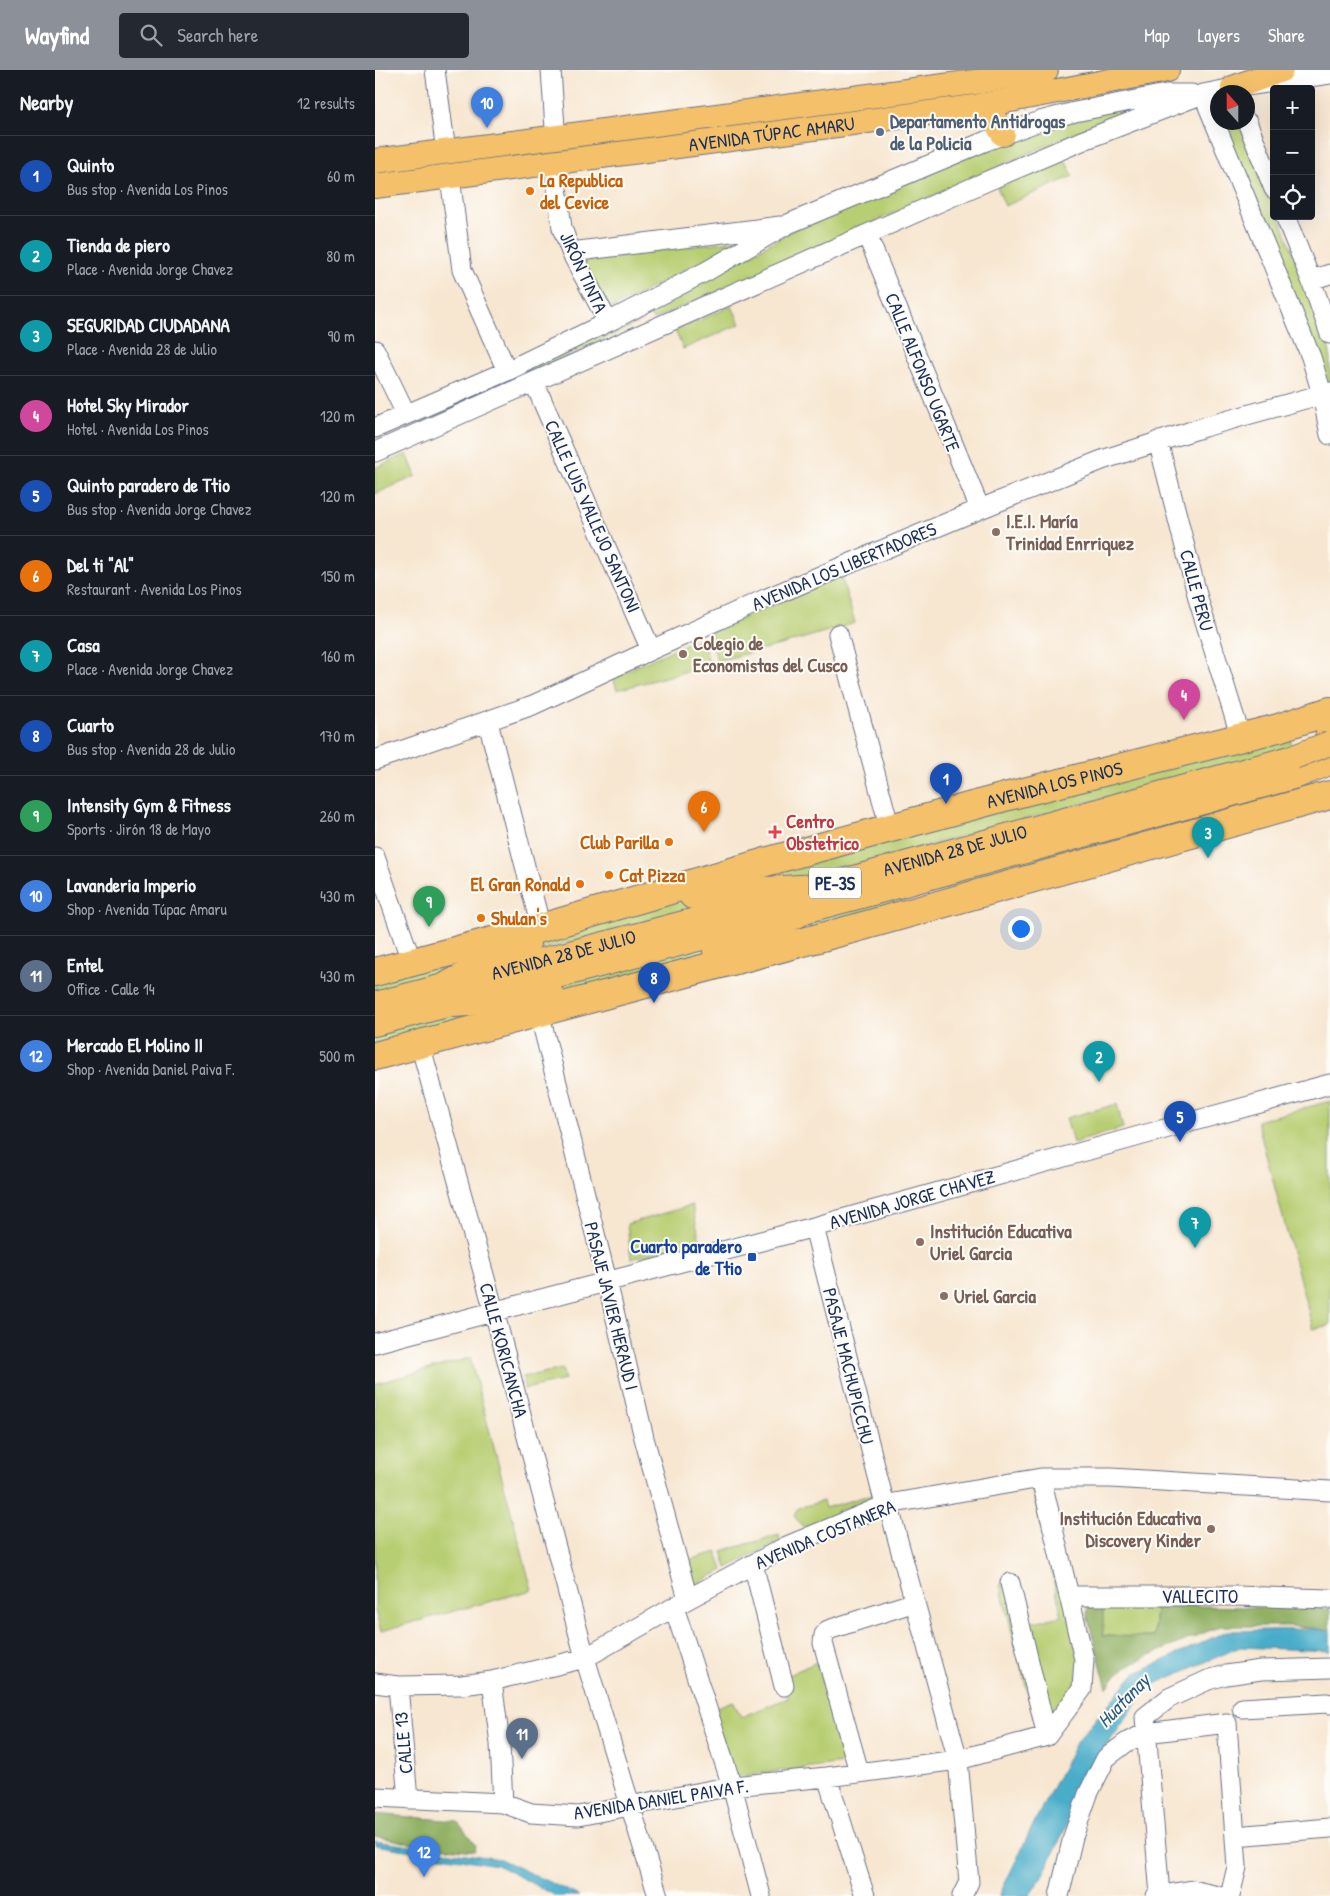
<!DOCTYPE html>
<html lang="en">
<head>
<meta charset="utf-8">
<style>
	:root { --surface:#171b24; --page:#242831; --text:#f1f3f6; --muted:#9ea1a6; --line:#363941; --accent:#8c9099 }
	body { margin:0; font-family:"Patrick Hand",sans-serif; background:var(--page); color:var(--text) }
	.controls { position:absolute; right:15px; top:15px; display:grid; overflow:hidden; border-radius:5px; box-shadow:0 5px 20px #0002 }
	.controls button { width:45px; height:45px; display:grid; place-items:center; padding:0; border:0; border-bottom:1px solid var(--line); background:var(--surface); color:var(--text); font:25px sans-serif }
	.compass { position:absolute; left:835px; top:15px; width:45px; height:45px; border-radius:50%; background:var(--surface); box-shadow:0 5px 20px #0002; rotate:339deg }
	.you { position:absolute; left:645px; top:858px; width:18px; height:18px; margin:-12px; border:4px solid #fff; border-radius:50%; background:#1a73e8; box-shadow:0 0 0 8px #1a73e833 }
	.badge { display:grid; place-items:center; width:32px; height:32px; border-radius:50%; background:var(--accent); color:#fff; font-size:16px; font-weight:700 }
	.pin { position:absolute; translate:-50% -41px; filter:drop-shadow(0 1px 2px #0008) }
	.pin::after { content:''; position:absolute; top:26px; width:18px; height:15px; background:inherit; clip-path:polygon(0 0,100% 0,50% 100%) }
	.list { margin:0; padding:0; list-style:none }
	h2 { display:flex; justify-content:space-between; align-items:center; height:65px; margin:0; padding:0 20px; font-size:21px }
	h2 small { font-size:16px; font-weight:400; color:var(--muted) }
	.list li { display:grid; grid-template-columns:32px 1fr auto; gap:15px; align-items:center; box-sizing:border-box; height:80px; padding:0 20px; border-top:1px solid var(--line) }
	.list b { display:block; font-size:19px; white-space:nowrap }
	.list p { margin:0; font-size:16px; white-space:nowrap; color:var(--muted) }
	.list em { font-size:16px; font-style:normal; color:var(--muted) }
	.icon { flex:none; width:28px; height:28px; fill:none; stroke:currentColor; stroke-width:2; stroke-linecap:round; stroke-linejoin:round }
	.map { position:relative; flex:none; width:955px; height:1826px; overflow:hidden }
	header { display:flex; align-items:center; gap:30px; box-sizing:border-box; height:70px; padding:0 25px; background:var(--accent); color:#fff }
	header strong { font-size:24px }
	nav { display:flex; gap:28px; margin-inline-start:auto; font-size:18px }
	.search { width:350px; height:45px; background:var(--page); display:flex; align-items:center; gap:12px; box-sizing:border-box; padding:0 18px; border-radius:5px; color:var(--muted); font-size:19px }
	main { display:flex }
	aside { flex:1; background:var(--surface) }
	.map>svg:first-child { display:block }
</style>
</head>
<body>
<header>
<strong>Wayfind</strong>
<div class="search"><svg class="icon" aria-label="search" viewBox="0 0 24 24"><circle cx="10" cy="10" r="6"/><path d="M15 15l6 6"/></svg>Search here</div>
<nav><a>Map</a><a>Layers</a><a>Share</a></nav>
</header>
<main>
<aside>
<h2>Nearby<small>12 results</small></h2>
<ul class="list">
<li><span class="badge" style="background:#1a4fb4">1</span><div><b>Quinto</b><p>Bus stop · Avenida Los Pinos</p></div><em>60 m</em></li>
<li><span class="badge" style="background:#0f9aa8">2</span><div><b>Tienda de piero</b><p>Place · Avenida Jorge Chavez</p></div><em>80 m</em></li>
<li><span class="badge" style="background:#0f9aa8">3</span><div><b>SEGURIDAD CIUDADANA</b><p>Place · Avenida 28 de Julio</p></div><em>90 m</em></li>
<li><span class="badge" style="background:#d1479c">4</span><div><b>Hotel Sky Mirador</b><p>Hotel · Avenida Los Pinos</p></div><em>120 m</em></li>
<li><span class="badge" style="background:#1a4fb4">5</span><div><b>Quinto paradero de Ttio</b><p>Bus stop · Avenida Jorge Chavez</p></div><em>120 m</em></li>
<li><span class="badge" style="background:#e8710a">6</span><div><b>Del ti &quot;Al&quot;</b><p>Restaurant · Avenida Los Pinos</p></div><em>150 m</em></li>
<li><span class="badge" style="background:#0f9aa8">7</span><div><b>Casa</b><p>Place · Avenida Jorge Chavez</p></div><em>160 m</em></li>
<li><span class="badge" style="background:#1a4fb4">8</span><div><b>Cuarto</b><p>Bus stop · Avenida 28 de Julio</p></div><em>170 m</em></li>
<li><span class="badge" style="background:#2e9e5b">9</span><div><b>Intensity Gym &amp; Fitness</b><p>Sports · Jirón 18 de Mayo</p></div><em>260 m</em></li>
<li><span class="badge" style="background:#3f7fe0">10</span><div><b>Lavanderia Imperio</b><p>Shop · Avenida Túpac Amaru</p></div><em>430 m</em></li>
<li><span class="badge" style="background:#5c6f8a">11</span><div><b>Entel</b><p>Office · Calle 14</p></div><em>430 m</em></li>
<li><span class="badge" style="background:#3f7fe0">12</span><div><b>Mercado El Molino II</b><p>Shop · Avenida Daniel Paiva F.</p></div><em>500 m</em></li>
</ul>
</aside>
<div class="map">
<svg width="955" height="1826" viewBox="0 0 955 1826">
	<rect width="100%" height="100%" fill="#fdfcf7"/>
	<filter id="ink" filterUnits="userSpaceOnUse"><feTurbulence type="fractalNoise" baseFrequency=".02" numOctaves="2"/><feDisplacementMap in="SourceGraphic" scale="10" xChannelSelector="R" yChannelSelector="G"/><feConvolveMatrix kernelMatrix="1 2 1 2 8 2 1 2 1" color-interpolation-filters="sRGB"/></filter>
	<filter id="wash" filterUnits="userSpaceOnUse"><feTurbulence type="fractalNoise" baseFrequency=".0096" numOctaves="4" result="noise"/><feDisplacementMap in="SourceGraphic" scale="20" xChannelSelector="R" yChannelSelector="G"/><feGaussianBlur stdDeviation="1.12" result="paint"/><feColorMatrix in="noise" values="0 0 0 0 0 0 0 0 0 0 0 0 0 0 0 0 0 1.4 0 .05"/><feComposite in="paint" operator="in"/></filter>
	<g filter="url(#wash)">
		<rect width="100%" height="100%" fill="#f7e6d0"/>
		<path fill="#b8ce72" stroke="#6a7e68" d="M763,35L278,250L274,242L422,158L665,56Z
			M847,53H867L899,133V146H904L943,245L955,282V314L951,316Z
			M689,87L698,106L630,136L622,117Z
			M370,169L234,240L208,191Z
			M357,236L365,254L308,279L300,260Z
			M265,244L267,251L152,306L149,299Z
			M125,311L127,317L46,353L44,347Z
			M32,384L41,406L0,424V398Z
			M466,506L480,553L409,574L342,591L335,562Z
			M326,567L335,595L242,620L238,607Z
			M914,663L917,677L0,925V911Z
			M920,714L924,724L0,974V961Z
			M955,1031V1255L938,1259L882,1051Z
			M742,1034L748,1058L698,1073L691,1048Z
			M317,1135L325,1171L256,1189L252,1154Z
			M95,1288L157,1520L6,1561L0,1541V1314Z
			M187,1299L190,1310L149,1319L148,1307Z
			M670,1421L714,1617L662,1659L625,1515L632,1513L643,1555L687,1546L658,1422Z
			M498,1424L500,1431L461,1441V1445L429,1458L419,1446L423,1438L448,1431L450,1438Z
			M404,1465L405,1471L352,1498L347,1481Z
			M342,1482L348,1500L313,1518L306,1492Z
			M728,1534L781,1535L779,1567L727,1566Z
			M442,1592L468,1693L358,1707L336,1639L358,1631L366,1647L413,1628L411,1606Z"/>
		<path fill="#92b164" stroke="#567061" d="M713,1533L728,1534V1566L779,1567L781,1535L955,1539V1560L915,1556H846L773,1586L750,1598L739,1607L732,1618L712,1545Z
			M0,1744L82,1751L101,1775L100,1781L43,1775L0,1766Z"/>
		<path fill="#4aadc9" stroke="#326e94" d="M935,1559L955,1561V1581L865,1577L773,1617L728,1681L667,1807L654,1826H624L662,1747L702,1671L759,1604L852,1561Z
			M0,1771L125,1789L204,1826H181L122,1795L0,1775Z"/>
	</g>
	<g filter="url(#ink)">
		<g fill="none" stroke-linecap="round" stroke-linejoin="round">
			<defs>
				<path id="minor" d="M60,0L70,74
					M176,0L180,58
					M828,24L936,287L947,324L955,365
					M872,52L899,119
					M179,93L187,158L196,182L233,252
					M75,107L87,200L132,301
					M910,146L936,210L955,264
					M492,165L605,439
					M196,182L405,156
					M936,210L955,204
					M0,280L31,344
					M159,312L276,580
					M0,358L132,301L233,252L332,201L413,154L611,71L665,51L700,42L791,24H817
					M783,371L824,532L866,668
					M0,382L610,112L709,70L828,24L858,18L955,4
					M463,564L515,759
					M115,660L166,858
					M0,690L158,635L276,580L390,529L605,439L727,390L829,357L955,322
					M0,787L37,893
					M164,942L232,1211L269,1368L313,1529
					M45,974L119,1241L210,1588L283,1826
					M439,1157L510,1435
					M0,1273L439,1157L764,1066L955,1014
					M513,1434L583,1690L594,1812L587,1826
					M378,1494L409,1616
					M635,1513L672,1666
					M694,1526H860L955,1529
					M299,1537L357,1716L386,1826
					M117,1611L125,1674L128,1733
					M0,1613L23,1616L87,1615L117,1611L210,1588L313,1529L412,1476L513,1434L666,1408H736L955,1421
					M23,1616L33,1729
					M867,1638L952,1633L955,1634
					M484,1702L448,1573L449,1565L453,1560L540,1532
					M452,1707L490,1826
					M0,1727L128,1733L156,1743L203,1746L357,1716L452,1707L583,1690L672,1666L707,1619L709,1589L666,1408
					M860,1766L955,1758
					M785,1825L770,1647L794,1628L833,1610L851,1605L886,1600L955,1598
					M684,1826L698,1767L713,1724L731,1688L752,1672L771,1663L852,1653L862,1797L855,1826
					M781,1826L817,1820L843,1826"/>
				<g id="major">
					<path d="M858,18L906,0"/>
					<path d="M608,35L620,50L628,64"/>
					<path d="M0,91L607,11L671,0"/>
					<path id="s1" d="M0,116L599,37L792,0"/>
					<path id="s2" d="M0,934L442,818L919,687"/>
					<path d="M0,954L498,823L922,706L955,693"/>
				</g>
				<g id="highway">
					<path d="M955,662L953,677L955,690"/>
					<path d="M318,825L442,818"/>
					<path d="M342,881L423,843"/>
					<path id="s3" d="M0,902L166,858L394,791L641,724L903,658L955,641"/>
					<path d="M74,915L151,873"/>
					<path d="M79,933L175,926"/>
					<path d="M0,986L481,858L955,725"/>
				</g>
			</defs>
			<use href="#minor" stroke="#686f86" stroke-width="21"/>
			<use href="#major" stroke="#686f86" stroke-width="26"/>
			<use href="#highway" stroke="#686f86" stroke-width="30"/>
			<use href="#minor" stroke="#fff" stroke-width="19"/>
			<use href="#major" stroke="#f4c16a" stroke-width="24"/>
			<use href="#highway" stroke="#f4c16a" stroke-width="28"/>
			<defs>
				<path id="major-bridge" d="M919,687L955,673"/>
			</defs>
			<use href="#major-bridge" stroke="#686f86" stroke-width="26" stroke-linecap="butt"/>
			<use href="#major-bridge" stroke="#f4c16a" stroke-width="24"/>
		</g>
	</g>
	<circle fill="#5c6f8a" stroke="#fdfcf7" stroke-width="2" cx="505" cy="62" r="5"/>
	<g fill="#e8710a" stroke="#fdfcf7" stroke-width="2">
		<circle cx="155" cy="121" r="5"/>
		<circle cx="294" cy="772" r="5"/>
		<circle cx="234" cy="805" r="5"/>
		<circle cx="205" cy="814" r="5"/>
		<circle cx="106" cy="848" r="5"/>
	</g>
	<g fill="#8d6e63" stroke="#fdfcf7" stroke-width="2">
		<circle cx="621" cy="462" r="5"/>
		<circle cx="308" cy="584" r="5"/>
		<circle cx="545" cy="1172" r="5"/>
		<circle cx="569" cy="1226" r="5"/>
		<circle cx="836" cy="1459" r="5"/>
	</g>
	<path fill="#e0444e" stroke="#fdfcf7" stroke-width="2" d="M397.5 754.5h5v5h5v5h-5v5h-5v-5h-5v-5h5z"/>
	<rect fill="#1a4fb4" stroke="#fdfcf7" stroke-width="2" x="372" y="1182" width="10" height="10" rx="2.5"/>
	<g text-anchor="middle" dominant-baseline="central" stroke-width="4" stroke-linejoin="round" paint-order="stroke">
		<rect fill="#fdfcf7" stroke="#5f6c8c" stroke-width="1" x="434" y="797.5" width="52" height="31" rx="4"/>
		<g font-size="18" font-weight="bold" fill="#1b2f5e">
			<text x="460" y="813">PE-3S</text>
		</g>
		<g font-size="19" font-weight="bold" fill="#4e5e75" stroke="#fdfcf7" text-anchor="start">
			<text x="515" y="51">Departamento Antidrogas<tspan x="515" dy="22">de la Policia</tspan></text>
		</g>
		<g font-size="19" fill="#1b2f5e" stroke="#fdfcf7">
			<text stroke="none"><textPath href="#s1" startOffset="400">AVENIDA TÚPAC AMARU</textPath></text>
			<text transform="translate(209 202) rotate(65)">JIRÓN TINTA</text>
			<text transform="translate(548 302) rotate(68)">CALLE ALFONSO UGARTE</text>
			<text transform="translate(218 446) rotate(66)">CALLE LUIS VALLEJO SANTONI</text>
			<text transform="translate(469 496) rotate(-23)">AVENIDA LOS LIBERTADORES</text>
			<text transform="translate(822 520) rotate(75)">CALLE PERU</text>
			<text stroke="none"><textPath href="#s3" startOffset="705">AVENIDA LOS PINOS</textPath></text>
			<text stroke="none"><textPath href="#s2" startOffset="600">AVENIDA 28 DE JULIO</textPath></text>
			<text stroke="none"><textPath href="#s2" startOffset="195">AVENIDA 28 DE JULIO</textPath></text>
			<text transform="translate(537 1129) rotate(-16)">AVENIDA JORGE CHAVEZ</text>
			<text transform="translate(237 1236) rotate(76)">PASAJE JAVIER HERAUD I</text>
			<text transform="translate(129 1280) rotate(75)">CALLE KORICANCHA</text>
			<text transform="translate(474 1296) rotate(76)">PASAJE MACHUPICCHU</text>
			<text transform="translate(450 1464) rotate(-23)">AVENIDA COSTANERA</text>
			<text x="825" y="1526">VALLECITO</text>
			<text transform="translate(28 1673) rotate(-95)">CALLE 13</text>
			<text transform="translate(286 1729) rotate(-9)">AVENIDA DANIEL PAIVA F.</text>
		</g>
		<g font-size="19" font-weight="bold" fill="#c56008" stroke="#fdfcf7" text-anchor="start">
			<text x="165" y="110">La Republica<tspan x="165" dy="22">del Cevice</tspan></text>
			<text x="284" y="772" text-anchor="end">Club Parilla</text>
			<text x="244" y="805">Cat Pizza</text>
			<text x="195" y="814" text-anchor="end">El Gran Ronald</text>
			<text x="116" y="848">Shulan's</text>
		</g>
		<g font-size="19" font-weight="bold" fill="#785e54" stroke="#fdfcf7" text-anchor="start">
			<text x="631" y="451">I.E.I. María<tspan x="631" dy="22">Trinidad Enrriquez</tspan></text>
			<text x="318" y="573">Colegio de<tspan x="318" dy="22">Economistas del Cusco</tspan></text>
			<text x="555" y="1161">Institución Educativa<tspan x="555" dy="22">Uriel Garcia</tspan></text>
			<text x="579" y="1226">Uriel Garcia</text>
			<text x="826" y="1448" text-anchor="end">Institución Educativa<tspan x="826" dy="22">Discovery Kinder</tspan></text>
		</g>
		<g font-size="19" font-weight="bold" fill="#be3a42" stroke="#fdfcf7" text-anchor="start">
			<text x="411" y="751">Centro<tspan x="411" dy="22">Obstetrico</tspan></text>
		</g>
		<g font-size="19" font-weight="bold" fill="#164399" stroke="#fdfcf7" text-anchor="end">
			<text x="367" y="1176">Cuarto paradero<tspan x="367" dy="22">de Ttio</tspan></text>
		</g>
		<g font-size="20" font-style="italic" fill="#2b5b83" stroke="#fdfcf7">
			<text transform="translate(748 1630) rotate(-46)">Huatanay</text>
		</g>
	</g>
</svg>
<div class="controls">
<button>+</button>
<button>−</button>
<button><svg class="icon" aria-label="locate" viewBox="0 0 24 24"><circle cx="12" cy="12" r="6"/><path d="M12 2v4M12 18v4M2 12h4M18 12h4"/></svg></button>
</div>
<svg class="compass" viewBox="-18 -18 36 36"><path d="M0-13l5 13h-10z" fill="#e53935"/><path d="M0 13l5-13h-10z" fill="#9ea1a6"/></svg>
<div class="you"></div>
<div class="pin badge" style="left:571px;top:734px;background:#1a4fb4">1</div>
<div class="pin badge" style="left:724px;top:1012px;background:#0f9aa8">2</div>
<div class="pin badge" style="left:833px;top:788px;background:#0f9aa8">3</div>
<div class="pin badge" style="left:809px;top:650px;background:#d1479c">4</div>
<div class="pin badge" style="left:805px;top:1072px;background:#1a4fb4">5</div>
<div class="pin badge" style="left:329px;top:762px;background:#e8710a">6</div>
<div class="pin badge" style="left:820px;top:1178px;background:#0f9aa8">7</div>
<div class="pin badge" style="left:279px;top:933px;background:#1a4fb4">8</div>
<div class="pin badge" style="left:54px;top:857px;background:#2e9e5b">9</div>
<div class="pin badge" style="left:112px;top:58px;background:#3f7fe0">10</div>
<div class="pin badge" style="left:147px;top:1689px;background:#5c6f8a">11</div>
<div class="pin badge" style="left:49px;top:1807px;background:#3f7fe0">12</div>
</div>
</main>
</body>
</html>
